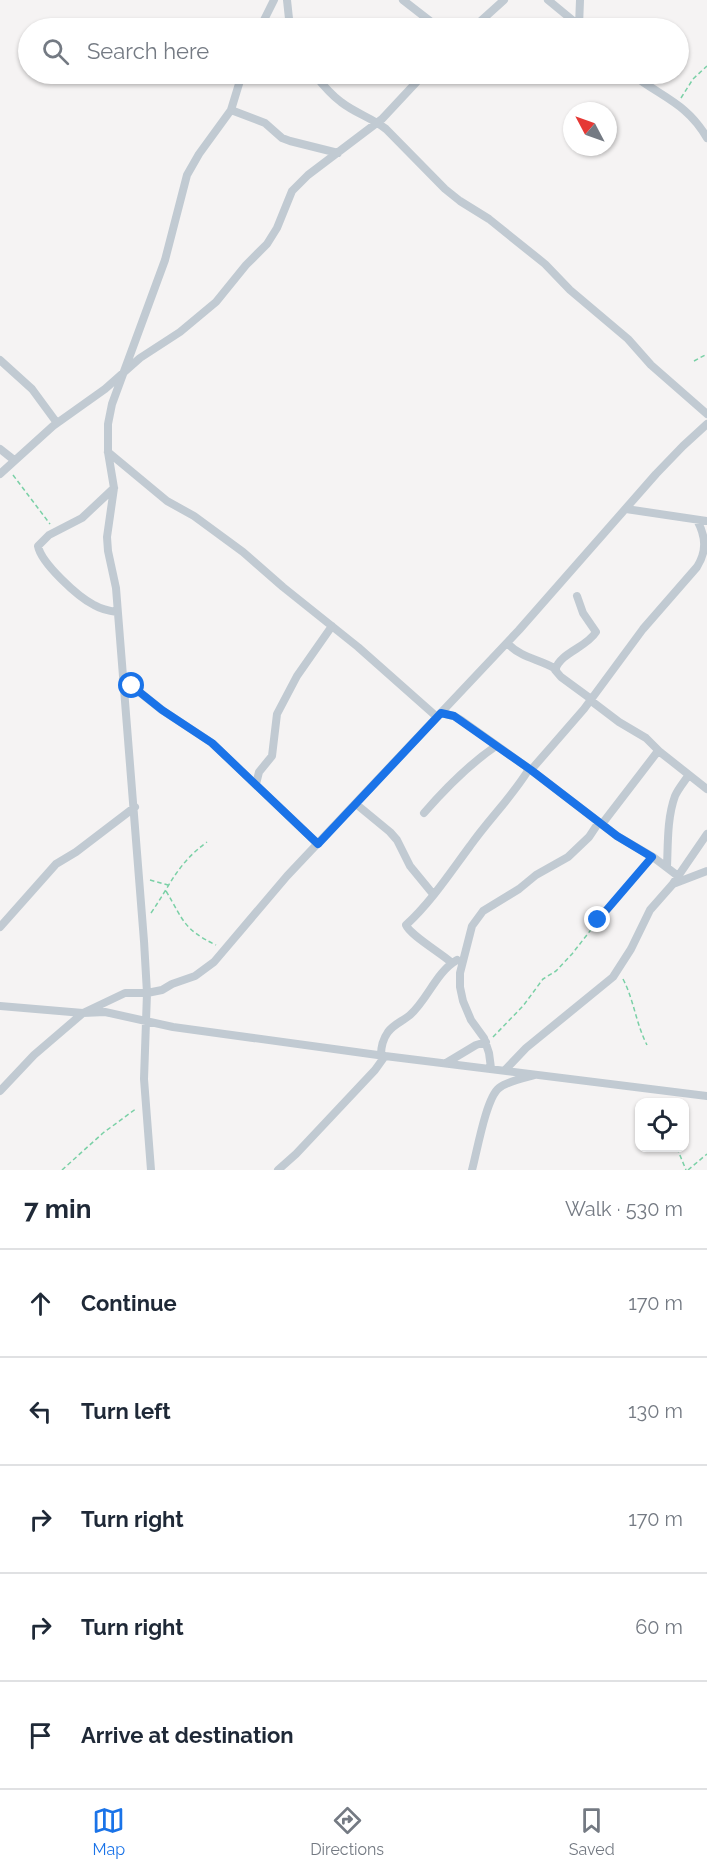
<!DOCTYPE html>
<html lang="en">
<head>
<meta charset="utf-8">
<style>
	:root { --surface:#fff; --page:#f6f6f7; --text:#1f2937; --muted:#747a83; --line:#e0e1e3; --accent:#1a73e8 }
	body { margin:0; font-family:Raleway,sans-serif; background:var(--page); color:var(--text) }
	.controls { position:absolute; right:18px; bottom:18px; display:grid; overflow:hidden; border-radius:12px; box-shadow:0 2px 4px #0004 }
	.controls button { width:54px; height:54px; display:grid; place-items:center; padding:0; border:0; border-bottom:2px solid var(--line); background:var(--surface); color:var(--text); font:30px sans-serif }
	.compass { position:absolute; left:563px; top:102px; width:54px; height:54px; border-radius:50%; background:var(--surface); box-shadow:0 2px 4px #0004; rotate:311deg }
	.stop { position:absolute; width:18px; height:18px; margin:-14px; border:4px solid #1a73e8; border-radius:50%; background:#fff }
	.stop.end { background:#1a73e8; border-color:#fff; box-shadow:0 2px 6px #0008 }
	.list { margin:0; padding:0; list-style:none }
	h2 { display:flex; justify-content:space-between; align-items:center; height:78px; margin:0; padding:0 24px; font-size:26px }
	h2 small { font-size:20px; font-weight:400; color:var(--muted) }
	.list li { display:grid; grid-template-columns:39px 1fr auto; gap:18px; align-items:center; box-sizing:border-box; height:108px; padding:0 24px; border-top:2px solid var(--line) }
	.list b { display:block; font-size:22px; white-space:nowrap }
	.list em { font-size:20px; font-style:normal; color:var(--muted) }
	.icon { flex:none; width:33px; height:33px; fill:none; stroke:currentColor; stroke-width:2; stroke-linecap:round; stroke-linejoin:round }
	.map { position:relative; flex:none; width:707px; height:1170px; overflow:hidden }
	.search { position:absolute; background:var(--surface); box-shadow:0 2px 4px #0004; left:18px; right:18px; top:18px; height:66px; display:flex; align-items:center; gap:15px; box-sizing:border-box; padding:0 21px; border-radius:33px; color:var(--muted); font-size:22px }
	.sheet { height:618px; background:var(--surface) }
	nav { display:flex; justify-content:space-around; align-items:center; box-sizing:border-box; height:84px; border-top:2px solid var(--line); background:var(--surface); font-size:16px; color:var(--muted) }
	nav a { display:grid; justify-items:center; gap:3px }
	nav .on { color:var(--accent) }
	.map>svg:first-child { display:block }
</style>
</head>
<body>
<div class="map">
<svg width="707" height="1170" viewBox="0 0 707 1170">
	<rect width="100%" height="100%" fill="#f5f3f3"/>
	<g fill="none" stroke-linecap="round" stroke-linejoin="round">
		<path stroke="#7ad0a6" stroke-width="1.5" stroke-dasharray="4.5 3" stroke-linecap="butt" d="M681,98L693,79L707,66
			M694,361L707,354
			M13,475L50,524
			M150,880L168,885
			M166,891C184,921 183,929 216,945
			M151,913C171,884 177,864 207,842
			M623,979C634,1000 636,1024 647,1045
			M493,1037L523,1006L543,979L556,971L572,954L604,913L647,865
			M677,1148L686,1170
			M62,1170L103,1133L137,1108
			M688,1170L707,1154"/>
		<path stroke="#c1cad2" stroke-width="8" d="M287,0L290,28
			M403,0L439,28
			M548,0L582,28
			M579,26L580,0
			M260,28L274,0
			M473,28L504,0
			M314,74C322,84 330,94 341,102C355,113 372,118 386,129L445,189L460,201L489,219L545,264L570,290L628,339L651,365L707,414
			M632,74C661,97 687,103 707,138
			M231,110L265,123L282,138L290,141L338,153
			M0,360L32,389L57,423
			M0,449L14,460
			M108,452L167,501L194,516L243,552L283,587L358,647L437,717
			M0,474L53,426L105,389L140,358L180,332L216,302L246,265L267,244L277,228L292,191L308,175L382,119L424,74
			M114,488L82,518L49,535L38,546C41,563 78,597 94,605C101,609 109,611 117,612
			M626,509L707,521
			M577,596L583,613L596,632C586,648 561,652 555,670L561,677L591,699
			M507,643C523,659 537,658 556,669
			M123,679L162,710L212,743L318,844
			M590,700L619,722L646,738L660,752L707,789
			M441,713L454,716L461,720L531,770L617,836L653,857L678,876
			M531,770L584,709L643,629L697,567C707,551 706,537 697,520
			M256,784L259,772L272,756L277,714L297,676L332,626
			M356,804L390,832L397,840L410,866L433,894
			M424,813C444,790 471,763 496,746
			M602,824L658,751
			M667,867C668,844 667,818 675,796C678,789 684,782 688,776
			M673,884L707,871
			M0,927L56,864L76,852L135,807
			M452,963C441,953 410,935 406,925C431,902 450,873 470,846C489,819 512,797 529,769
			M0,1006L83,1013L105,1012L173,1027L385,1056L707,1096
			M381,1055C381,1047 383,1039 388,1032C394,1024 403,1021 410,1015C428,999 436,972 457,960
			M446,1063L476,1045L486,1042
			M491,1068L489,1053L484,1038L471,1020L463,1001L460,987V973L472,926L483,911L519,889L536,875L568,857L589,837L599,822
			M505,1070L526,1048L613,977L631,949L650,910L672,885L707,834
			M0,1091L34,1055L83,1013L125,993H147L162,990L172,984L195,976L214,962L287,876L519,630L656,474L683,446L707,424
			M151,1170L144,1079L147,993L144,941L116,588L108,551L107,537L114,488L108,452V424L112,404L165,260L187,175L199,154L231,110L242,74
			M278,1170L296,1154L375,1070L385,1056
			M472,1170C477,1152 486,1098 499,1088C508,1081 524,1078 535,1075"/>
	</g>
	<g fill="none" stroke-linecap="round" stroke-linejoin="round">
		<path stroke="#1a73e8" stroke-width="8" d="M132,686L162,710L212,743L318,844L441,713L454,716L531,770L617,836L652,857L598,920"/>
	</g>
</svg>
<div class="controls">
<button><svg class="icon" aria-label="locate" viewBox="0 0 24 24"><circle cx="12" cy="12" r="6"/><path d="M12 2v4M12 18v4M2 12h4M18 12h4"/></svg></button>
</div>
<svg class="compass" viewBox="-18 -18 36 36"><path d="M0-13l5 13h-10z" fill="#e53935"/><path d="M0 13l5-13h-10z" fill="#747a83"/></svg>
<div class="stop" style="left:132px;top:686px"></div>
<div class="stop end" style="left:598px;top:920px"></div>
<div class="search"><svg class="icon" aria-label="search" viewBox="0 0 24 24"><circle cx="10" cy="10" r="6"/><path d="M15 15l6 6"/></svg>Search here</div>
</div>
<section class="sheet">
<h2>7 min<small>Walk · 530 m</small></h2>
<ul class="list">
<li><svg class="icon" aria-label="ahead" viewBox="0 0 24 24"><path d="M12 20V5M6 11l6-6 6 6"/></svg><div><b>Continue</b></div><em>170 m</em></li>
<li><svg class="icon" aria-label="left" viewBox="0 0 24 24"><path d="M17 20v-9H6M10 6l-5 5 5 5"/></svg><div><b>Turn left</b></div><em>130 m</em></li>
<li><svg class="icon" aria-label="right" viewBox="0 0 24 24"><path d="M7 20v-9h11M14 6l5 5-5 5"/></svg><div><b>Turn right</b></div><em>170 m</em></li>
<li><svg class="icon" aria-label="right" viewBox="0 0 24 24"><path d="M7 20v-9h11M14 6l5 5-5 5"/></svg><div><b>Turn right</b></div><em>60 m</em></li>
<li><svg class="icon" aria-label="arrive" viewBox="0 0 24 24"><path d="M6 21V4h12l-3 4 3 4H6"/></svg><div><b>Arrive at destination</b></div></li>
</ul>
</section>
<nav>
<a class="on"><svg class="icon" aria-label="map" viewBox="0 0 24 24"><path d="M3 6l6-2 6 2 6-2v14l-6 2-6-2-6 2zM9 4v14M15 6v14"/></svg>Map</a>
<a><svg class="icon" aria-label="directions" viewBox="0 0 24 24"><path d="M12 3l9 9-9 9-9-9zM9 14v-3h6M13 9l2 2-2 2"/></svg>Directions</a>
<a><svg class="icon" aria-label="saved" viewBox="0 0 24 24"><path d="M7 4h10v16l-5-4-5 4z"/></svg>Saved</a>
</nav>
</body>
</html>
